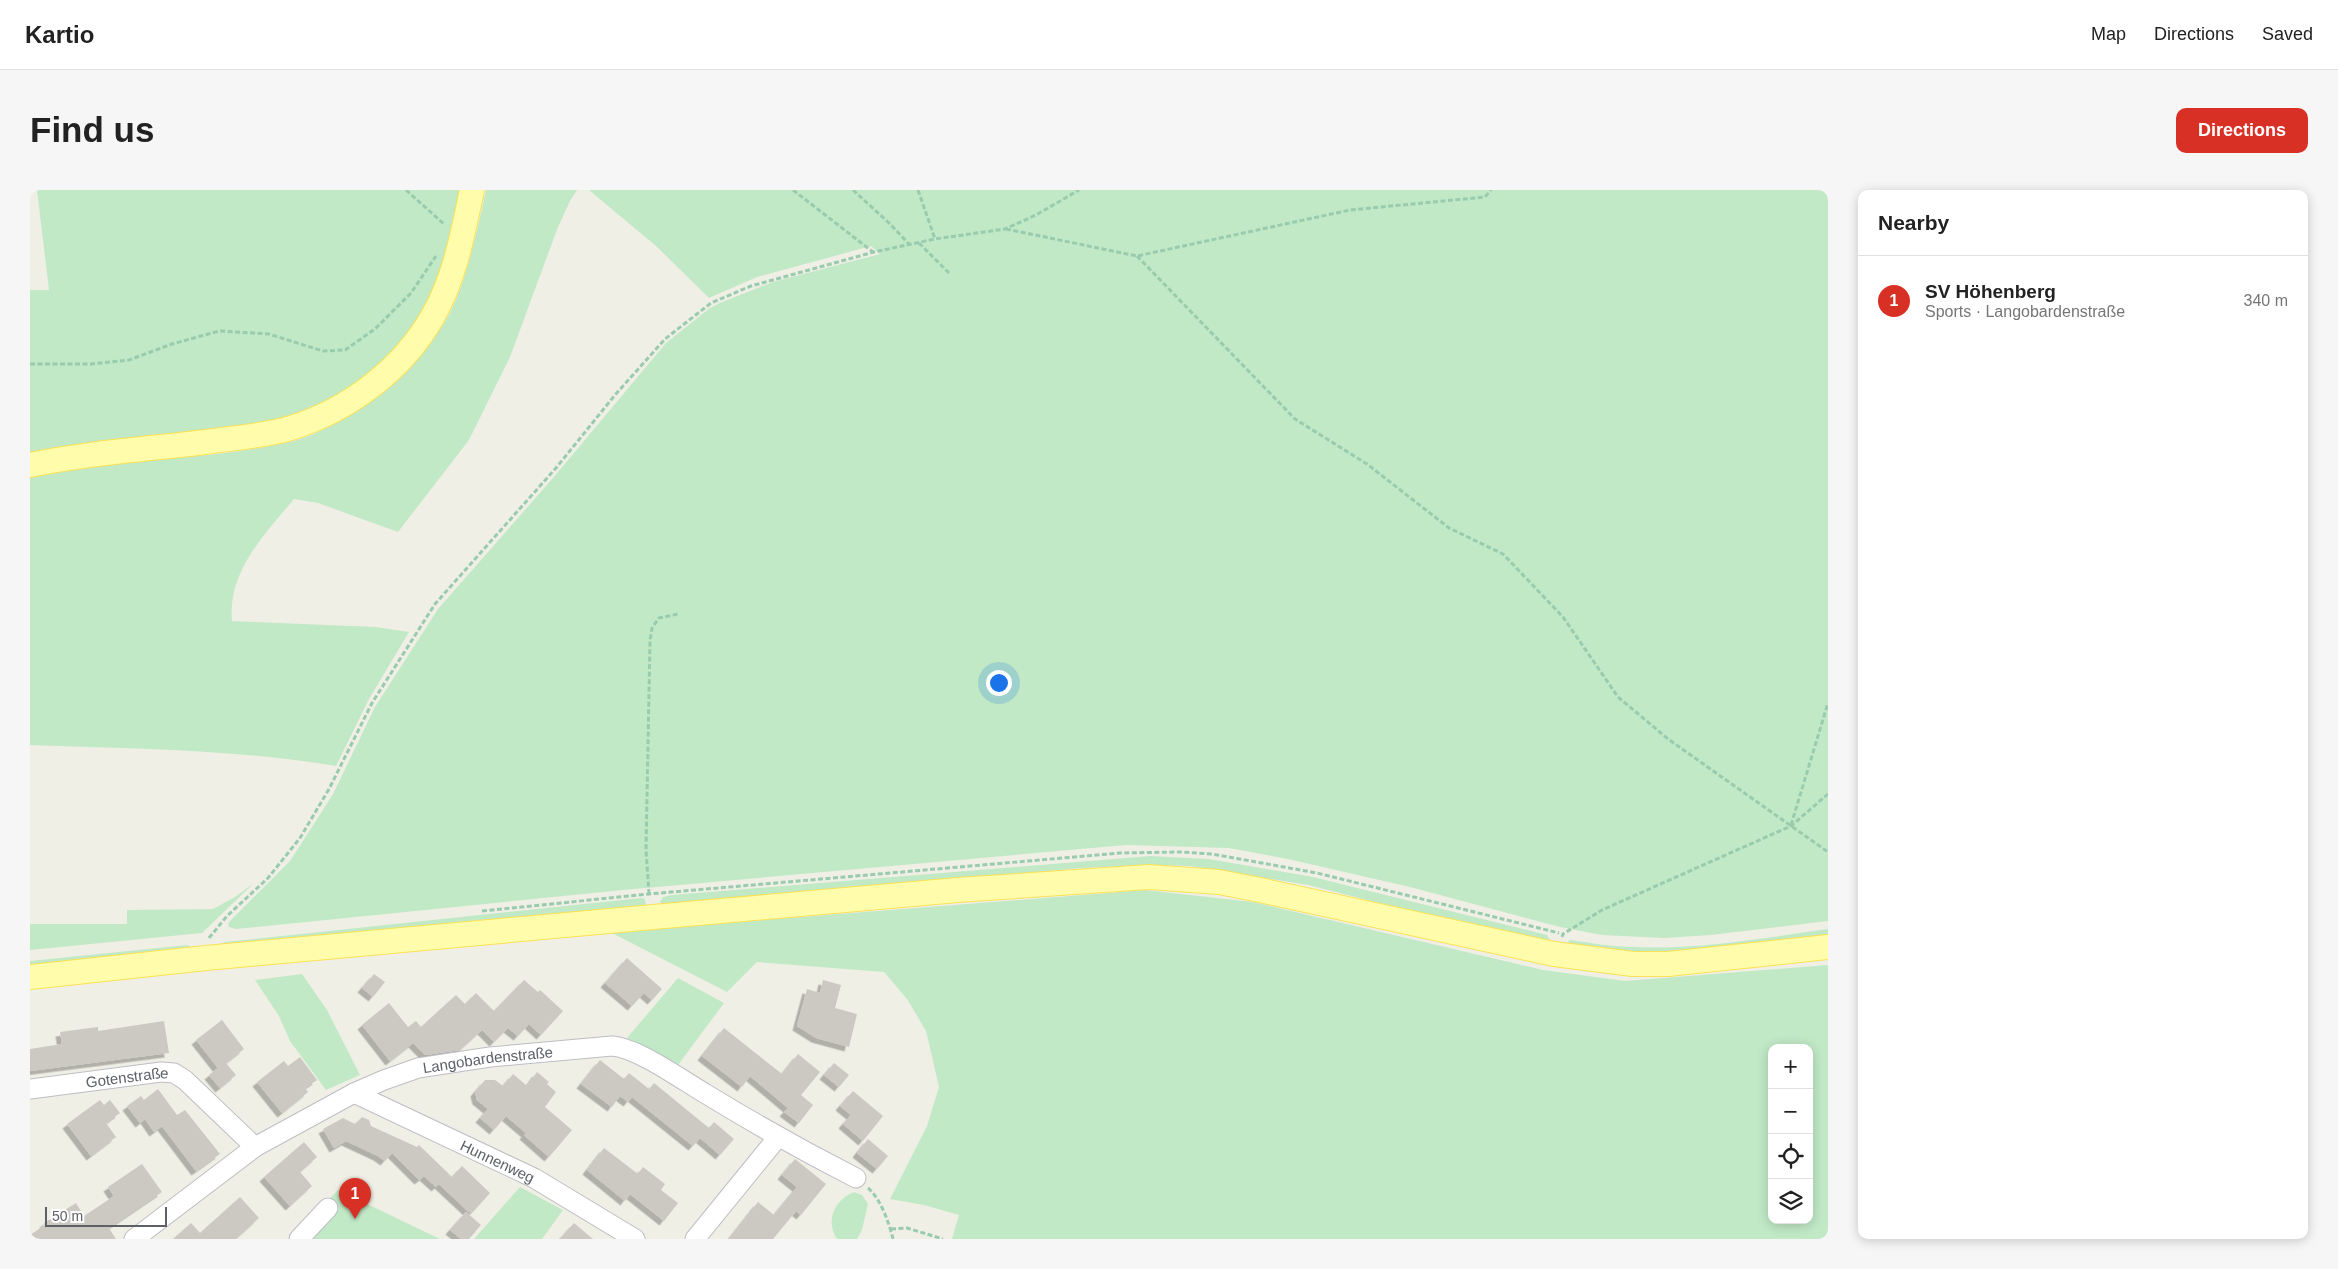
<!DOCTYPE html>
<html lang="en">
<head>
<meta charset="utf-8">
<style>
	:root { --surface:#fff; --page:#f6f6f6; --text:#222; --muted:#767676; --line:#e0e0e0; --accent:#d93025 }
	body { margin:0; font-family:Arial,sans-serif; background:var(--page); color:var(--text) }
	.controls { position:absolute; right:15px; bottom:15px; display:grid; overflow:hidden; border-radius:10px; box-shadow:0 2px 12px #0003 }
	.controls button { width:45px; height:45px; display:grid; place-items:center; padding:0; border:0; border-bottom:1px solid var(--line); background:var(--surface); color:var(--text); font:25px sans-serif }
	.scale { position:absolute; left:15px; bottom:12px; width:122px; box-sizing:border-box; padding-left:5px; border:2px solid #5d6067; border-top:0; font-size:14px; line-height:18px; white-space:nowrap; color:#5d6067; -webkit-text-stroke:4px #fff; paint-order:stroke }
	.you { position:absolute; left:968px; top:492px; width:18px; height:18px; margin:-12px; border:4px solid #fff; border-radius:50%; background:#1a73e8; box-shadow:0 0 0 8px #1a73e833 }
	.badge { display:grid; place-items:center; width:32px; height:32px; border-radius:50%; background:var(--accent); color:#fff; font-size:16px; font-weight:700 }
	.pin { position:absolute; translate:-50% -41px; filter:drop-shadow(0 1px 2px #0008) }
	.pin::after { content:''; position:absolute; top:26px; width:18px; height:15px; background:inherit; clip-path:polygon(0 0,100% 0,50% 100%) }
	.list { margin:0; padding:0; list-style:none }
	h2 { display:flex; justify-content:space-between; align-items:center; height:65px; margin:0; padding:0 20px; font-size:21px }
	h2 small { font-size:16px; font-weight:400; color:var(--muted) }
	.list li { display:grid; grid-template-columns:32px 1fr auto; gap:15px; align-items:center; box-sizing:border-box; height:90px; padding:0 20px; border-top:1px solid var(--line) }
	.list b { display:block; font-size:19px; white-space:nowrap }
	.list p { margin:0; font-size:16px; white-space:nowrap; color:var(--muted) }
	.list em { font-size:16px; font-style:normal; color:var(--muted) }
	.icon { flex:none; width:28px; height:28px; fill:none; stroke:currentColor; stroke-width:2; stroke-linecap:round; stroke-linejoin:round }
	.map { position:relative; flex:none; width:1798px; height:1049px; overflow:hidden; border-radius:10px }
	header { display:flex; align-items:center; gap:30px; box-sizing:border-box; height:70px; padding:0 25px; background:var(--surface); border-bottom:1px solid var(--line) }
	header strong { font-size:24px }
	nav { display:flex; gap:28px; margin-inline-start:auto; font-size:18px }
	.intro { display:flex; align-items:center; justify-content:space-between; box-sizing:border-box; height:120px; padding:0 30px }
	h1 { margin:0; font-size:35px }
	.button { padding:12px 22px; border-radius:10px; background:var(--accent); color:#fff; font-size:18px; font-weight:700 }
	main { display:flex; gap:30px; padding:0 30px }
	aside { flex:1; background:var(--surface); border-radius:10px; box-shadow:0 2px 12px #0003 }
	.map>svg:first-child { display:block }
</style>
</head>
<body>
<header>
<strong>Kartio</strong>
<nav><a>Map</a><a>Directions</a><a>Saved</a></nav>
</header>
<div class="intro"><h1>Find us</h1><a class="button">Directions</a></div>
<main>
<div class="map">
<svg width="1798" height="1049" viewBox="0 0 1798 1049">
	<defs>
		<filter id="shadow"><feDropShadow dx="-4.5" dy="4.5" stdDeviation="0" flood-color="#0004"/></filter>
	</defs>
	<rect width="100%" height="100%" fill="#f0efe5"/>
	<path fill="#c1e9c6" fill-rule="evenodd" d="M7,0H432C423,41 414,85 393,122C363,176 302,215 243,230C216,238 186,239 157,242C105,249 52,255 0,263V100H19Z
		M456,0H547L540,11L528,37L480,167L439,250L368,342L288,313L264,309C235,344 197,382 202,431L346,437L379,442L339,509L306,576C205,559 102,559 0,555V287C68,270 141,271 210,261C234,257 261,254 284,244C337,220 386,180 416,130C435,99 448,37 456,0Z
		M559,0H1798V731L1681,745L1634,748L1572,745L1530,737L1380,697L1258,669L1199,658L1096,655L593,700L206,739L199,737L198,734L201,730L260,671L280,640L303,604L345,517L408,419L523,288L636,153L680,118L692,112L743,92L850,64L841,56L727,87L679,108L626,56Z
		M1120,666L1179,669L1283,687L1517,745L1520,750L1519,752L1441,736L1278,695L1161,676L1125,675L1051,678L633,716L630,712L633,707L642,705Z
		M224,693L172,743L0,760V734H97V720L183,719L205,707Z
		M1115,700L1223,712L1513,780L1595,791L1798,775V1049H922L929,1025L894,1015L860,1009L897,936L909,897L896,841L877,809L854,782L727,772L697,802L580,742ZM1742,858H1779V1030H1742Z
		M611,708L615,709L616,716L188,755L195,752Z
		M1798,739V746L1682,761L1606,763L1536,754L1540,750C1561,753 1583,757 1604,757C1669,760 1734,748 1798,739Z
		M157,755L163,758L0,779V771Z
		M272,784L297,820L330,885L296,900L260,851L249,826L225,790Z
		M648,788L694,813L648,875L597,848Z
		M490,997L533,1020L512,1049H444Z
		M308,1000L410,1049H261Z
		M824,1002L832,1005L838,1014L832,1040L827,1049H807C795,1031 804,1010 824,1002Z"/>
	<path fill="#cbc9c2" filter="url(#shadow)" d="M597,768L632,799L622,810L614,803L602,816L575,793Z
		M344,784L355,792L343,807L332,798Z
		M494,790L508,802L510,800L533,821L511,845L499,834L488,846L478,838L464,852L452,840L430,860L395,865L383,853L360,871L332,835L359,813L378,837L386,831L391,837L426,805L435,814L446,803L464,821Z
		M793,790L811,795L805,818L827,824L819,857L786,848L767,836L777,799L790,803Z
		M192,830L214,859L196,873L206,885L190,898L179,885L188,878L166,850Z
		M134,831L139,863L0,881V859L32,854L30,842L68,837V841Z
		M694,838L752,884L768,864L790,882L771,905L783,915L769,933L754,922L758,918L720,886L712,897L672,866Z
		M270,867L287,890L275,898L278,902L252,923L227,892L254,871L258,876Z
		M570,870L594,889L599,883L619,899L624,893L679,938L684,932L704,949L690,965L670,948L663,956L602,907L598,912L590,906L582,917L551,894Z
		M804,873L819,885L809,897L794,885Z
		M507,882L519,892L517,894L526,902L515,917L542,940L519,967L494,945L496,943L476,926L464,940L450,928L458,919L447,910L445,902L455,890H465L473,896L483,884L497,896Z
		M128,899L147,925L155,920L190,964L166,981L132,936L124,942L115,929L110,933L97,916L111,906L114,910Z
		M823,901L853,926L833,951L813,934L821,925L810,916Z
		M70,910L74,915L80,910L90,923L76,933L86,947L61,966L37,934Z
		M332,927L339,930L341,936L387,957L389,955L422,987L432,976L460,1003L441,1024L409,994L406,997L394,986L389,990L362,963L355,971L348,966L316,951L304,958L293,939L313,928L325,934Z
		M838,949L858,966L847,979L827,963Z
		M274,952L287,967L270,982L282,996L260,1016L234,987Z
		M574,958L608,984L613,977L635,994L631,1000L648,1013L634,1031L600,1004L595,1011L557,980Z
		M765,969L796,994L771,1025L766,1021L743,1049H699L728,1012L744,1025L767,997L752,985Z
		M112,974L132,1002L79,1038L86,1049H0V1045L15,1035L14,1033L46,1013L54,1026L84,1006L78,997Z
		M210,1007L229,1028L206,1049H143L161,1033L170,1043Z
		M436,1022L451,1035L439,1049H431L420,1040Z
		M544,1033L563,1049H530Z"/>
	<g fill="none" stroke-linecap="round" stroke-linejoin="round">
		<defs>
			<g id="minor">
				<path id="s1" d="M0,899L131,882L144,883L155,890L225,957"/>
				<path id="s2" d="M324,903L504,988L605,1049"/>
				<path id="s3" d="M104,1049L225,957L324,903L354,890L388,878L460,867L582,856C608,858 652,890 676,904C725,934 775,962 826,988"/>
				<path d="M269,1049L298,1018"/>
				<path d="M665,1049L748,947"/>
			</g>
			<path id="major" d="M0,275C57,263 117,259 176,252C204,248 234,246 261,238C319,220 373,179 403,126C425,88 433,42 442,0
				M0,787L176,768L623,727L928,700L1119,687L1189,692L1230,700L1524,764L1603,774H1638L1798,757"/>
		</defs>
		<use href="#minor" stroke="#bdbec5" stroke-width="21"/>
		<use href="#major" stroke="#fae155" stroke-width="26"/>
		<path stroke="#99cbae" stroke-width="3" stroke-dasharray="5 2.5" stroke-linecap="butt" d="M376,0L414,34
			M763,0L843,62
			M823,0L859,33L879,54
			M888,0L905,49
			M976,39L1107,66L1320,20L1455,7L1461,0
			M889,53L919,83
			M1107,66L1265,229L1337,274L1419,338L1473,364L1533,427L1588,507L1638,549L1798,662
			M0,174H61L99,170L142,154L189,141L239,144L293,161L315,160L345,139L381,103L406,66
			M1761,635L1798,513
			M619,704L616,660L620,450L622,438L629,428L648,424
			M452,721L619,704L1090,663L1152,662L1182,664L1287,683L1529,743
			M1532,747L1533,744L1572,720L1761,636L1798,604
			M179,748L197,726L238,688L270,648L299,599L342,513L405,414L526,278L585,205L635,149L681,113L721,96L844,62L905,49L975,39L1006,25L1049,0
			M838,998C851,1009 859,1033 863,1049
			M861,1039L877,1038L913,1049"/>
		<use href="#minor" stroke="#fff" stroke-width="19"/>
		<use href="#major" stroke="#fffdac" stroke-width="24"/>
	</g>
	<g text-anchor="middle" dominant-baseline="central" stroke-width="5" stroke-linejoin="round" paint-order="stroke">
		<g font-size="15" fill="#5d6067" stroke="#fff">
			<text stroke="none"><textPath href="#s3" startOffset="404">Langobardenstraße</textPath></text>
			<text stroke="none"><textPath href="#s1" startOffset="98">Gotenstraße</textPath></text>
			<text stroke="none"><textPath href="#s2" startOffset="159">Hunnenweg</textPath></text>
		</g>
	</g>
</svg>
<div class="controls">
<button>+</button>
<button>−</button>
<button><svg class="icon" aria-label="locate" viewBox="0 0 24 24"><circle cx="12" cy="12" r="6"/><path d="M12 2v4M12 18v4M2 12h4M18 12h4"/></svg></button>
<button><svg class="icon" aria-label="layers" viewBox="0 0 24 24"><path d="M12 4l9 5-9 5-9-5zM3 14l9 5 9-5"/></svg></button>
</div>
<div class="scale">50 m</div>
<div class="you"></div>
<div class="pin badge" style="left:325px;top:1029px">1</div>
</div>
<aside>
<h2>Nearby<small></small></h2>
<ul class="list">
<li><span class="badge">1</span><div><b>SV Höhenberg</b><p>Sports · Langobardenstraße</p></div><em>340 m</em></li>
</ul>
</aside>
</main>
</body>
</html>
